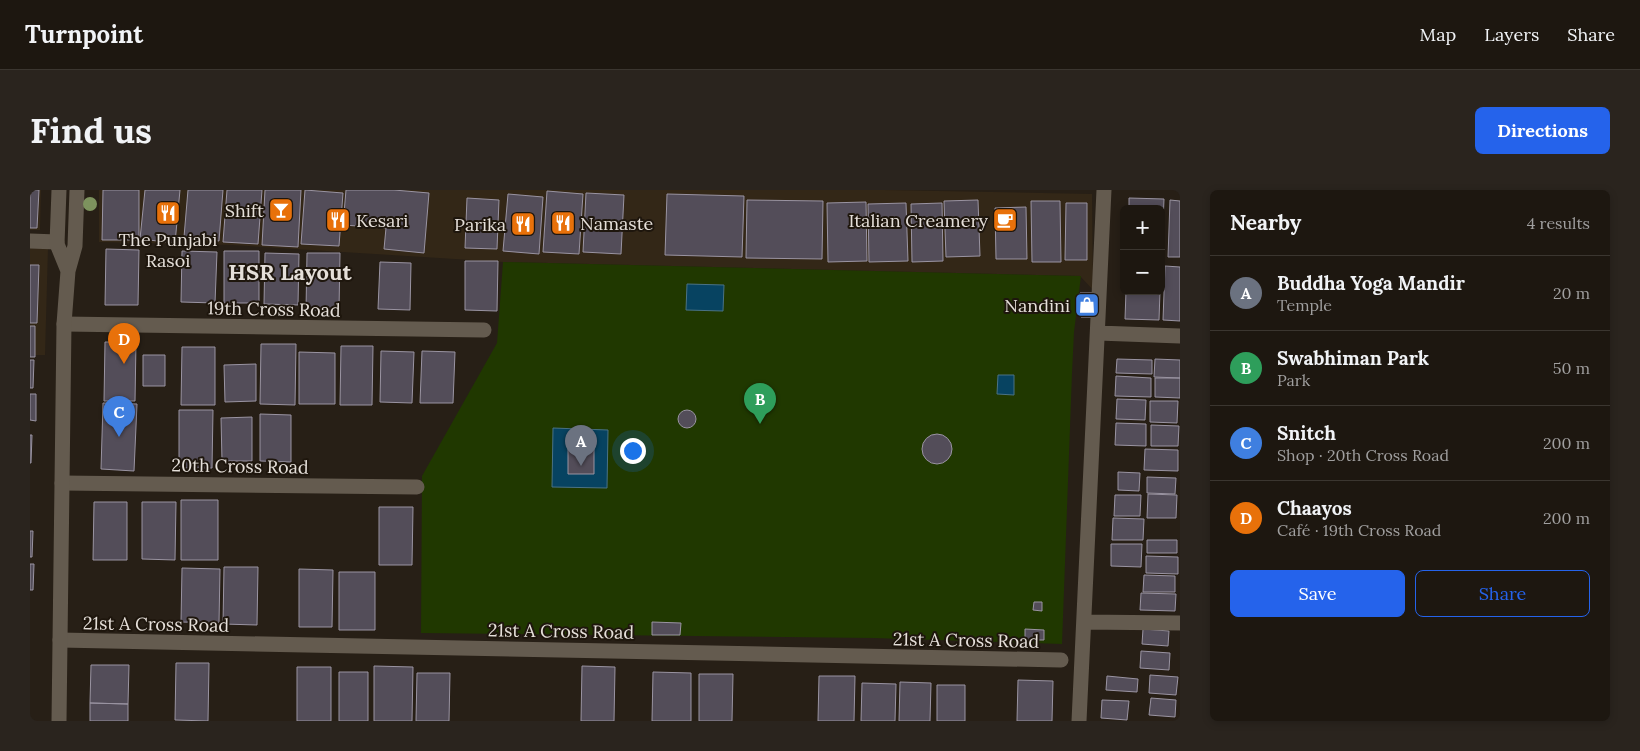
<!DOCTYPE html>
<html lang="en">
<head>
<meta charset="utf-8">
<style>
	:root { --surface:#1d1710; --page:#2a241e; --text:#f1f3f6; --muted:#a09f9f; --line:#3b3630; --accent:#2563eb }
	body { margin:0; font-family:Lora,serif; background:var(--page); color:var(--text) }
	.controls { position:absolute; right:15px; top:15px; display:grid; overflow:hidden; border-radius:8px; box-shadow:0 2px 8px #0003 }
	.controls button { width:45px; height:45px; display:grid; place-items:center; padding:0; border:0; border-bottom:1px solid var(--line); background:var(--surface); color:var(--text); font:25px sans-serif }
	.you { position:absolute; left:602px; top:260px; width:18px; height:18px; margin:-12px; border:4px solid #fff; border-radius:50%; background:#1a73e8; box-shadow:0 0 0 8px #1a73e833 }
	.badge { display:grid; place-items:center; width:32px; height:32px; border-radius:50%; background:var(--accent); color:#fff; font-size:16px; font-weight:700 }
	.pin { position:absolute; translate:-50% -41px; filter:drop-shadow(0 1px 2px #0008) }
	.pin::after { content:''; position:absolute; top:26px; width:18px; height:15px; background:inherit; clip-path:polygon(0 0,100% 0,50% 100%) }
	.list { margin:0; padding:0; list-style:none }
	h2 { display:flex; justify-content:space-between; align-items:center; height:65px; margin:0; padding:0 20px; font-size:21px }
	h2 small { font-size:16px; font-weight:400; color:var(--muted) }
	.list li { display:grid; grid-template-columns:32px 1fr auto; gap:15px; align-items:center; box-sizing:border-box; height:75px; padding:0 20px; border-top:1px solid var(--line) }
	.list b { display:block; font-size:19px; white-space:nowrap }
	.list p { margin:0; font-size:16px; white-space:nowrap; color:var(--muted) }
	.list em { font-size:16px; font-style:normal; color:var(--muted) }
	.actions { display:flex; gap:10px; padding:15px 20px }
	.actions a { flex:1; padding:11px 0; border:1px solid var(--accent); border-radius:8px; text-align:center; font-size:18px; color:var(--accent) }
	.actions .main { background:var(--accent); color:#fff }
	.map { position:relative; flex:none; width:1150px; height:531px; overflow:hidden; border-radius:8px }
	header { display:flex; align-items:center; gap:30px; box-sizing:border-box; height:70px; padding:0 25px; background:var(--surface); border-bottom:1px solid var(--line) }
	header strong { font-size:24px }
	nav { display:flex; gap:28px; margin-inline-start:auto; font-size:18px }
	.intro { display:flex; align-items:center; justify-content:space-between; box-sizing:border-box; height:120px; padding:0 30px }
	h1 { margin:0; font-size:35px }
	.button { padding:12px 22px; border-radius:8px; background:var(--accent); color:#fff; font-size:18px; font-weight:700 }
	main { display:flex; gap:30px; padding:0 30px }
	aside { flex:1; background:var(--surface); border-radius:8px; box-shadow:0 2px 8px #0003 }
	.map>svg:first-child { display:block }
</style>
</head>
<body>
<header>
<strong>Turnpoint</strong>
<nav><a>Map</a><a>Layers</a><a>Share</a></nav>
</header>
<div class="intro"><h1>Find us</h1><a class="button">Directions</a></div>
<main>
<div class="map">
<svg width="1150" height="531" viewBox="0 0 1150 531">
	<rect width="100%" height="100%" fill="#271f16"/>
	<path fill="#332717" d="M0,0H11L10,40H0Z
		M69,0H853L1062,4L1063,100L1050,86L473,72L202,55L69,52Z
		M0,57L18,58L15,165H0Z"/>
	<path fill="#203800" d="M473,72L1051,86L1044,142L1042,183L1032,454L843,448L391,443L392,286L467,153Z"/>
	<path fill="#074361" stroke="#4a7285" d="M657,94L694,95L693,121L656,120Z
		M968,185H984V205L967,204Z
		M523,238L578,240L577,298L522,297Z"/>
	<path fill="#534d59" stroke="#9a94a2" d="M0,0H9L7,38H0Z
		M73,0H109V50H72Z
		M115,0H150L145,53L110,49Z
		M158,0H193L189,51L154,47Z
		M197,0H232L228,54L193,52Z
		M235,0H271L268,57L232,55Z
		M275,0L313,3L309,56L271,54Z
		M316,0H364L399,3L394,63L354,59L356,38L313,35Z
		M517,1L553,4L549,64L513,62Z
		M556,3L594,5L591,64L553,62Z
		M478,4L513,7L509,64L473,61Z
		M637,4L714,6L712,67L635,65Z
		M437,8L469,10L467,59L435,58Z
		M1099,8L1134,9L1131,80V19H1099Z
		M717,10L793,11L792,69L716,68Z
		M948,10L950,66L916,67L914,11Z
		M1140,10L1150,11V67H1138Z
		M1001,11H1030L1031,72H1002Z
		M836,12L837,71L798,72L797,13Z
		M876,13L878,71L839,72L838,14Z
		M912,13L913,71L882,72L881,14Z
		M1036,13H1057V70H1035Z
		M996,17L997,69H966L965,18Z
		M76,59L109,60L108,115H75Z
		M152,61L187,62L185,113L151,112Z
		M194,61H229V113H194Z
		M235,63L269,64L268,115L234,114Z
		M277,63H310L309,120H276Z
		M435,71H468L467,121L435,120Z
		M350,72L381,73L380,120L348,119Z
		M0,75H9L7,133H0Z
		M1135,76L1150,77V131L1133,130Z
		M1096,101H1130L1129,130L1095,129Z
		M1050,103H1063L1064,127H1051Z
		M0,136H5V167H0Z
		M75,152H106L105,211H74Z
		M231,154H266L265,215L230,214Z
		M311,156H343L342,215H310Z
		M152,157H185V215H151Z
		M351,161L384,162L382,213L350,212Z
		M392,161L425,162L423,213H390Z
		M269,162L305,163V214H269Z
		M113,165H135V196H113Z
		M1087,169L1122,170V184L1086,183Z
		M1125,169L1150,170V188L1124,187Z
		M0,170H4L3,198H0Z
		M226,174V211L195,212L194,175Z
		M1086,186L1121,188V207L1085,206Z
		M1125,188H1150V208L1125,207Z
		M0,204H6V231L0,230Z
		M1087,209L1116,210L1115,230L1086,229Z
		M1120,211H1148L1147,233L1120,232Z
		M73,213L107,214L104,281L71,279Z
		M149,220H183L182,278H149Z
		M648 229a9 9 0 1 1 18 0a9 9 0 1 1-18 0Z
		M230,224L261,225V272L230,271Z
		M222,227V271H192L191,228Z
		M1086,233L1116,234V256L1085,255Z
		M1121,235L1149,236L1148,256H1121Z
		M892 259a15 15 0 1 1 30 0a15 15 0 1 1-30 0Z
		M0,245H2L1,273H0Z
		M538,257H564V284H538Z
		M1115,259L1148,260V281L1114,280Z
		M1088,282L1110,283L1109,301L1088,300Z
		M1117,287L1146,288L1145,304L1117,303Z
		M1118,304L1147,305L1146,328H1117Z
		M1085,305H1111L1110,326H1084Z
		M151,310H188V370H151Z
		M64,312H97V370H63Z
		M112,312H146L145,370L112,369Z
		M349,317H383L382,375H349Z
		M1083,328L1114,329L1113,350H1082Z
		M0,341H3L2,367H0Z
		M1117,350H1147V363H1117Z
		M1081,354H1112L1111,377L1081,376Z
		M1116,366L1148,367V384L1116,383Z
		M0,374H4L3,400H0Z
		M194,377H228L227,435L193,434Z
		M152,378L190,379L189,433L151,432Z
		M269,379L303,380L302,437H269Z
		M309,382H345V440H309Z
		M1114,385L1145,386V402H1113Z
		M1111,403L1146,404L1145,421L1110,420Z
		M1004,412H1012V421L1003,420Z
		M622,432L651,433L650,445H622Z
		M995,439L1014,440V450H995Z
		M1113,439L1139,441L1138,456L1112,454Z
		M1111,461L1140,463L1139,480L1110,478Z
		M146,473H179L178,531L145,530Z
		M61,475H99L98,514L60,513Z
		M344,476L383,477L382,531H344Z
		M552,476L585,477L584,531H551Z
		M267,477H301V531H267Z
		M309,482H338V531H309Z
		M623,482L661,483V531H622Z
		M387,483H420L419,531H386Z
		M669,484H703L702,531H669Z
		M1120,485L1148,487L1146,505L1119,503Z
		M789,486H825L824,531H788Z
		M1077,486L1108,489L1107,502L1076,500Z
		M988,490L1023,491L1022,531H987Z
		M870,492L901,493L900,531H869Z
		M832,493L866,494L865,531H831Z
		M907,495H935V531H907Z
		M1121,508L1146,510L1145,527L1119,525Z
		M1072,510L1099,511L1097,530L1071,528Z
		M60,513L98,514V531H60Z"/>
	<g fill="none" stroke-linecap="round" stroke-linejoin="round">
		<path stroke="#645b4f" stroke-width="15" d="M0,51L27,52
			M34,134L454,140
			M1068,143L1150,146
			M32,293L387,297
			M1054,432L1150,433
			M30,450L1031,470
			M1049,531L1074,0"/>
		<path stroke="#645b4f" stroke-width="15" d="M29,0L27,54L38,81
			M29,531L34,134L38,81L45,56L47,0"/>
	</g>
	<circle fill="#7d925e" cx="60" cy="14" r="7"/>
	<defs>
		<symbol id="bar-square" viewBox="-11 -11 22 22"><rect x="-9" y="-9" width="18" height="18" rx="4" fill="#e8710a" stroke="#1e160d"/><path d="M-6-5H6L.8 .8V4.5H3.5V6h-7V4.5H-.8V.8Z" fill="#fff"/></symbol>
		<symbol id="restaurant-square" viewBox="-11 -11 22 22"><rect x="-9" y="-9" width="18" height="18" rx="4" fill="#e8710a" stroke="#1e160d"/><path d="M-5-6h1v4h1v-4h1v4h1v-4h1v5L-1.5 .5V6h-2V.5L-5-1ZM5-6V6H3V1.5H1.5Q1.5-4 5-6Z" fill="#fff"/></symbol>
		<symbol id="cafe-square" viewBox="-11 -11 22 22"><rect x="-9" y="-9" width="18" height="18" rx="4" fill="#e8710a" stroke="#1e160d"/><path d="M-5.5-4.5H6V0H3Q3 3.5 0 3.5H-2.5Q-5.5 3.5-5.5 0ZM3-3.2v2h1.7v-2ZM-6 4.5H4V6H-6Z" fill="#fff"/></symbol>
		<symbol id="shop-square" viewBox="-11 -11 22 22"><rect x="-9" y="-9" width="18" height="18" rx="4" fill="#3f7fe0" stroke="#1e160d"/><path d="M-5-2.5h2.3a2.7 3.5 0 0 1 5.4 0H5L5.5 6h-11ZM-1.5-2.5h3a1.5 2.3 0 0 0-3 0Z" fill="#fff"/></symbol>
	</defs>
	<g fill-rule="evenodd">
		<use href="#bar-square" x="237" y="6" width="28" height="28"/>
		<use href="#restaurant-square" x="124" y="9" width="28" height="28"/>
		<use href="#restaurant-square" x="294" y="16" width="28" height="28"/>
		<use href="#cafe-square" x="961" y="16" width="28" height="28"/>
		<use href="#restaurant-square" x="519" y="19" width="28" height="28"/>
		<use href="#restaurant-square" x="479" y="20" width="28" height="28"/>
		<use href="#shop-square" x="1043" y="101" width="28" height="28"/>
	</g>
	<g text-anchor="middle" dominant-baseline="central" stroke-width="4" stroke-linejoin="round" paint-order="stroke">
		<g font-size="18" fill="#e5dfd9" stroke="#1e160d" text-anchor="end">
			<text x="234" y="20">Shift</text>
			<text x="326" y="30" text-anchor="start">Kesari</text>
			<text x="958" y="30">Italian Creamery</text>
			<text x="550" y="33" text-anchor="start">Namaste</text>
			<text x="476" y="34">Parika</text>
			<text x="138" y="49" text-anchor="middle">The Punjabi<tspan x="138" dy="21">Rasoi</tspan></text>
			<text x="1040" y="115">Nandini</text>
		</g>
		<g font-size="18" fill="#e5dfd9" stroke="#1e160d">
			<text transform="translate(244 119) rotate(1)">19th Cross Road</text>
			<text transform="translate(210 276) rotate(1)">20th Cross Road</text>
			<text transform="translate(126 434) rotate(1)">21st A Cross Road</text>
			<text transform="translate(531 441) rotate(1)">21st A Cross Road</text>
			<text transform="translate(936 450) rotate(1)">21st A Cross Road</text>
		</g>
		<g font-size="22" font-weight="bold" fill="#e5dfd9" stroke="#1e160d">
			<text x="260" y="82">HSR Layout</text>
		</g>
	</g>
</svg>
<div class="controls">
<button>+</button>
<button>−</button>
</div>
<div class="you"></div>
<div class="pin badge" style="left:551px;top:276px;background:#6b7280">A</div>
<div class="pin badge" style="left:730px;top:234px;background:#2e9e5b">B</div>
<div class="pin badge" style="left:89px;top:247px;background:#3f7fe0">C</div>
<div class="pin badge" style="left:94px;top:174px;background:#e8710a">D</div>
</div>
<aside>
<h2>Nearby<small>4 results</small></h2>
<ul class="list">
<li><span class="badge" style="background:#6b7280">A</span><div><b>Buddha Yoga Mandir</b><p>Temple</p></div><em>20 m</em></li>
<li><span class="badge" style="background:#2e9e5b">B</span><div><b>Swabhiman Park</b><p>Park</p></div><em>50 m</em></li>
<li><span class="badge" style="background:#3f7fe0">C</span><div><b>Snitch</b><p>Shop · 20th Cross Road</p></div><em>200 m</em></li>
<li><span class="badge" style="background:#e8710a">D</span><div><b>Chaayos</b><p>Café · 19th Cross Road</p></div><em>200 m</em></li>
</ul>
<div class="actions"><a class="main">Save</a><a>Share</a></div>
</aside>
</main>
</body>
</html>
